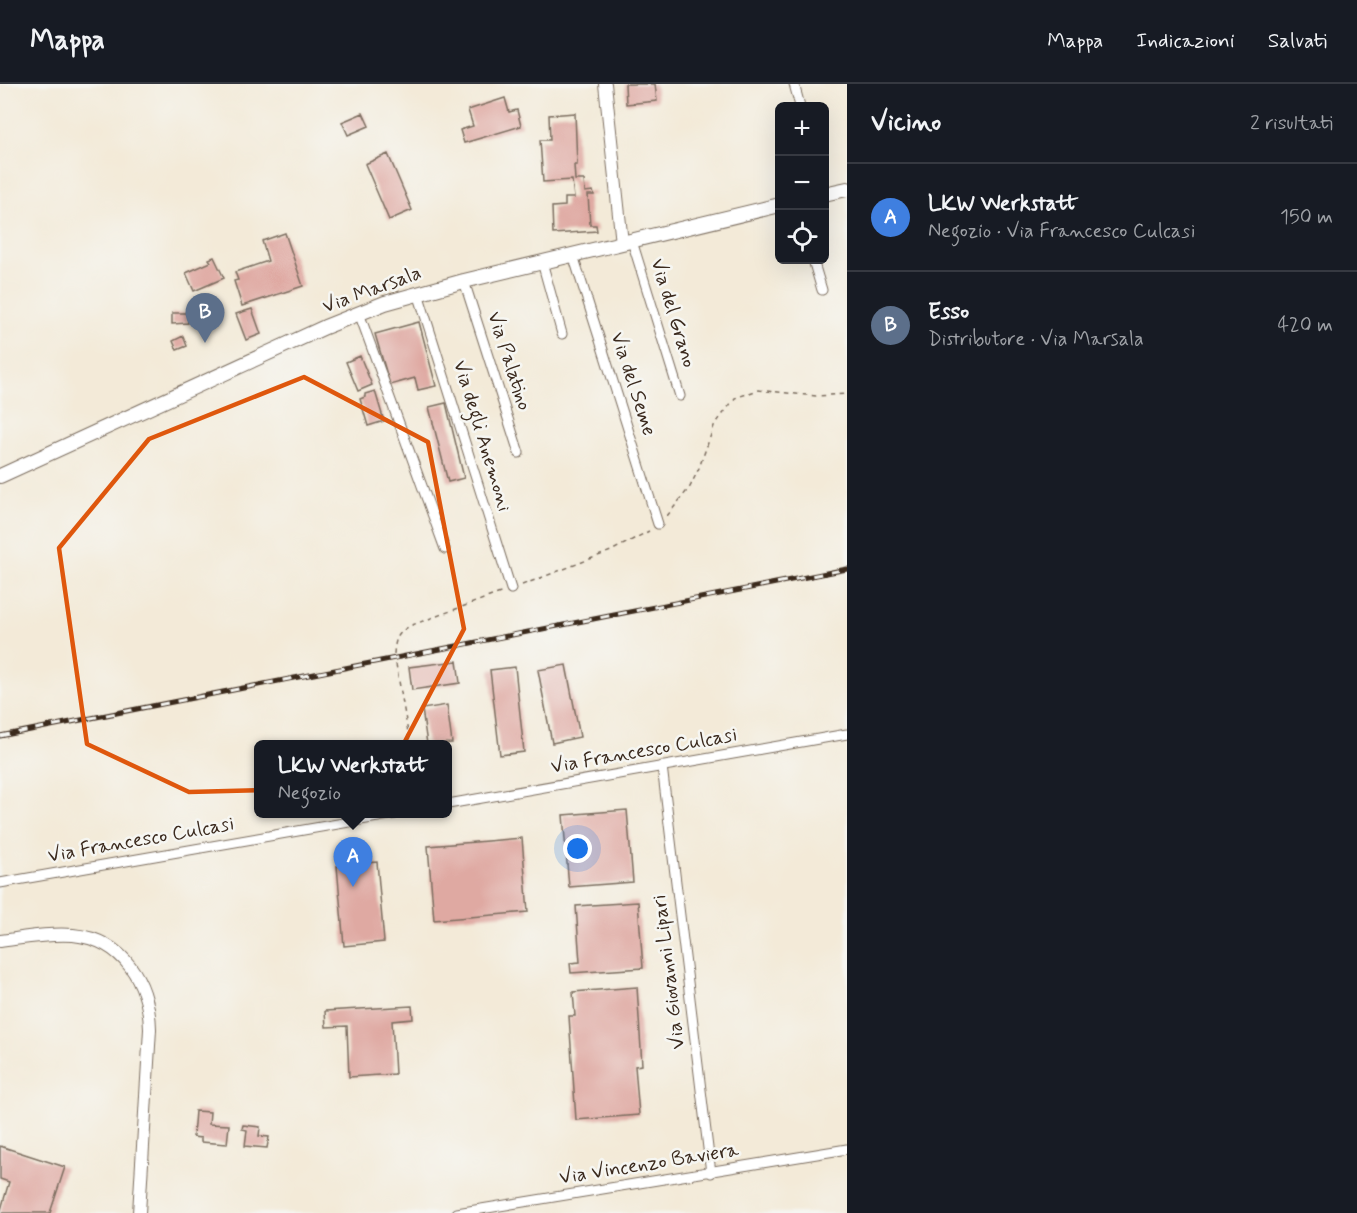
<!DOCTYPE html>
<html lang="it">
<head>
<meta charset="utf-8">
<style>
	:root { --surface:#171b24; --page:#242831; --text:#f1f3f6; --muted:#9ea1a6; --line:#363941; --accent:#0f766e }
	body { margin:0; font-family:Mynerve,sans-serif; background:var(--page); color:var(--text) }
	.controls { position:absolute; right:18px; top:18px; display:grid; overflow:hidden; border-radius:9px; box-shadow:0 6px 24px #0002 }
	.controls button { width:54px; height:54px; display:grid; place-items:center; padding:0; border:0; border-bottom:2px solid var(--line); background:var(--surface); color:var(--text); font:30px sans-serif }
	.you { position:absolute; left:578px; top:765px; width:21px; height:21px; margin:-15px; border:4px solid #fff; border-radius:50%; background:#1a73e8; box-shadow:0 0 0 9px #1a73e833 }
	.badge { display:grid; place-items:center; width:39px; height:39px; border-radius:50%; background:var(--accent); color:#fff; font-size:20px; font-weight:700 }
	.pin { position:absolute; translate:-50% -50px; filter:drop-shadow(0 2px 3px #0008) }
	.pin::after { content:''; position:absolute; top:32px; width:21px; height:18px; background:inherit; clip-path:polygon(0 0,100% 0,50% 100%) }
	.popup { position:absolute; left:254px; top:656px; width:198px; height:78px; box-sizing:border-box; display:grid; place-content:center; border-radius:9px; background:var(--surface); filter:drop-shadow(0 2px 4px #0005); font-size:20px; white-space:nowrap; color:var(--muted) }
	.popup b { font-size:22px; color:var(--text) }
	.popup::after { content:''; position:absolute; left:50%; top:100%; margin-left:-12px; border:12px solid transparent; border-top-color:var(--surface) }
	.list { margin:0; padding:0; list-style:none }
	h2 { display:flex; justify-content:space-between; align-items:center; height:78px; margin:0; padding:0 24px; font-size:26px }
	h2 small { font-size:20px; font-weight:400; color:var(--muted) }
	.list li { display:grid; grid-template-columns:39px 1fr auto; gap:18px; align-items:center; box-sizing:border-box; height:108px; padding:0 24px; border-top:2px solid var(--line) }
	.list b { display:block; font-size:22px; white-space:nowrap }
	.list p { margin:0; font-size:20px; white-space:nowrap; color:var(--muted) }
	.list em { font-size:20px; font-style:normal; color:var(--muted) }
	.icon { flex:none; width:33px; height:33px; fill:none; stroke:currentColor; stroke-width:2; stroke-linecap:round; stroke-linejoin:round }
	.map { position:relative; flex:none; width:847px; height:1129px; overflow:hidden }
	header { display:flex; align-items:center; gap:36px; box-sizing:border-box; height:84px; padding:0 30px; background:var(--surface); border-bottom:2px solid var(--line) }
	header strong { font-size:28px }
	nav { display:flex; gap:33px; margin-inline-start:auto; font-size:21px }
	main { display:flex }
	aside { flex:1; background:var(--surface) }
	.map>svg:first-child { display:block }
</style>
</head>
<body>
<header>
<strong>Mappa</strong>
<nav><a>Mappa</a><a>Indicazioni</a><a>Salvati</a></nav>
</header>
<main>
<div class="map">
<svg width="847" height="1129" viewBox="0 0 847 1129">
	<rect width="100%" height="100%" fill="#f6f6f2"/>
	<filter id="ink" filterUnits="userSpaceOnUse"><feTurbulence type="fractalNoise" baseFrequency=".0167" numOctaves="2"/><feDisplacementMap in="SourceGraphic" scale="12" xChannelSelector="R" yChannelSelector="G"/><feConvolveMatrix kernelMatrix="1 2 1 2 8 2 1 2 1" color-interpolation-filters="sRGB"/></filter>
	<filter id="wash" filterUnits="userSpaceOnUse"><feTurbulence type="fractalNoise" baseFrequency=".008" numOctaves="4" result="noise"/><feDisplacementMap in="SourceGraphic" scale="24" xChannelSelector="R" yChannelSelector="G"/><feGaussianBlur stdDeviation="1.35" result="paint"/><feColorMatrix in="noise" values="0 0 0 0 0 0 0 0 0 0 0 0 0 0 0 0 0 1.4 0 .05"/><feComposite in="paint" operator="in"/></filter>
	<g filter="url(#wash)">
		<rect width="100%" height="100%" fill="#f3ead8"/>
		<g id="blocks">
			<path fill="#dfa9a2" d="M625,0H655L657,17L626,20Z
				M505,14L509,28L517,26L521,42L464,59L460,46L473,42L468,26Z
				M363,29L369,42L348,51L342,38Z
				M575,29L577,81H574L575,96H584L585,108L593,107L594,111H588L590,141H596L597,147L553,150L552,123L565,122V114H574L572,96L543,98L540,56H550L549,31Z
				M388,70L412,126L389,136L365,80Z
				M285,149L303,202L242,222L234,197L238,196L235,188L268,177L262,157Z
				M214,173L224,194L194,207L186,189L211,178L209,175Z
				M252,225L261,250L246,256L236,230Z
				M172,229H188V239L172,240Z
				M419,238L436,302L418,306L415,294L390,301L375,250Z
				M183,252L187,262L177,266L173,257Z
				M360,272L372,301L358,307L346,278Z
				M375,307L384,337L368,342L360,315L365,313V310Z
				M446,319L464,394L448,398L429,323Z
				M457,577L460,599L412,606L409,583Z
				M566,581L580,653L552,659L538,586Z
				M515,583L524,668L500,671L490,586Z
				M447,621L452,659L427,660L422,625Z
				M627,726L633,798L569,803L563,731Z
				M522,754L528,828L434,836L428,762Z
				M377,778L384,858L344,862L337,782Z
				M638,818L643,884L571,889L570,879L580,878L576,822Z
				M637,903L642,981L635,982L639,1031L576,1036L569,932H575L573,908Z
				M412,922L413,935L392,937L395,990L349,993L347,942L326,943L325,927Z
				M195,1027L210,1028L209,1040L229,1041L227,1060L201,1058V1054L193,1053Z
				M243,1041L260,1043L259,1052L269,1053L267,1064L245,1062L247,1046L242,1045Z
				M0,1062L65,1083L50,1129H0L9,1098L0,1095Z"/>
		</g>
	</g>
	<g filter="url(#ink)">
		<use href="#blocks" fill-opacity="0" stroke="#7b6d5f" stroke-width="1.5"/>
		<g fill="none" stroke-linecap="round" stroke-linejoin="round">
			<defs>
				<path id="street" d="M794,0L800,22
					M632,157L680,312
					M573,171L658,440
					M813,176L822,206
					M542,178L562,250
					M464,197L519,369
					M418,209L511,505
					M359,229L445,465
					M662,682L711,1089
					M448,720L847,650
					M0,799L395,730
					M457,1129L847,1065"/>
				<path id="secondary" d="M605,0L622,159
					M0,857C24,854 49,849 73,851C124,856 149,899 150,945L139,1129"/>
				<path id="primary" d="M824,110L847,105
					M0,392L325,243L385,219L464,197L780,121"/>
			</defs>
			<use href="#street" stroke="#7b6d5f" stroke-width="11"/>
			<use href="#secondary" stroke="#7b6d5f" stroke-width="14"/>
			<use href="#primary" stroke="#7b6d5f" stroke-width="16"/>
			<path stroke="#7b6d5f" stroke-width="1.5" stroke-dasharray="4.5 4.5" stroke-linecap="butt" d="M667,432L690,403L699,384L714,342L735,314L758,306L816,312L847,310
				M522,501L611,467L649,447
				M394,570C395,554 398,548 412,541L503,508
				M396,580L410,660"/>
			<use href="#street" stroke="#fff" stroke-width="9"/>
			<use href="#secondary" stroke="#fff" stroke-width="12"/>
			<use href="#primary" stroke="#fff" stroke-width="14"/>
			<defs>
				<path id="rail" d="M0,652L847,485"/>
			</defs>
			<use href="#rail" stroke="#3b2a1e" stroke-width="5"/>
			<use href="#rail" stroke="#f6f6f2" stroke-width="3" stroke-dasharray="9" stroke-linecap="butt"/>
		</g>
	</g>
	<path fill="none" stroke="#df570d" stroke-width="4.5" stroke-linejoin="round" d="M304,293L428,358L464,545L381,703L189,708L87,660L59,464L149,355Z"/>
	<g text-anchor="middle" dominant-baseline="central" stroke-width="5" stroke-linejoin="round" paint-order="stroke">
		<g font-size="20" fill="#3b2a1e" stroke="#f6f6f2">
			<text transform="translate(372 206) rotate(-20)">Via Marsala</text>
			<text transform="translate(673 229) rotate(73)">Via del Grano</text>
			<text transform="translate(509 277) rotate(72)">Via Palatino</text>
			<text transform="translate(633 300) rotate(72)">Via del Seme</text>
			<text transform="translate(482 352) rotate(73)">Via degli Anemoni</text>
			<text transform="translate(644 667) rotate(-10)">Via Francesco Culcasi</text>
			<text transform="translate(141 756) rotate(-10)">Via Francesco Culcasi</text>
			<text transform="translate(669 888) rotate(-97)">Via Giovanni Lipari</text>
			<text transform="translate(649 1080) rotate(-9)">Via Vincenzo Baviera</text>
		</g>
	</g>
</svg>
<div class="controls">
<button>+</button>
<button>−</button>
<button><svg class="icon" aria-label="locate" viewBox="0 0 24 24"><circle cx="12" cy="12" r="6"/><path d="M12 2v4M12 18v4M2 12h4M18 12h4"/></svg></button>
</div>
<div class="you"></div>
<div class="pin badge" style="left:353px;top:803px;background:#3f7fe0">A</div>
<div class="popup"><b>LKW Werkstatt</b>Negozio</div>
<div class="pin badge" style="left:205px;top:259px;background:#5c6f8a">B</div>
</div>
<aside>
<h2>Vicino<small>2 risultati</small></h2>
<ul class="list">
<li><span class="badge" style="background:#3f7fe0">A</span><div><b>LKW Werkstatt</b><p>Negozio · Via Francesco Culcasi</p></div><em>150 m</em></li>
<li><span class="badge" style="background:#5c6f8a">B</span><div><b>Esso</b><p>Distributore · Via Marsala</p></div><em>420 m</em></li>
</ul>
</aside>
</main>
</body>
</html>
